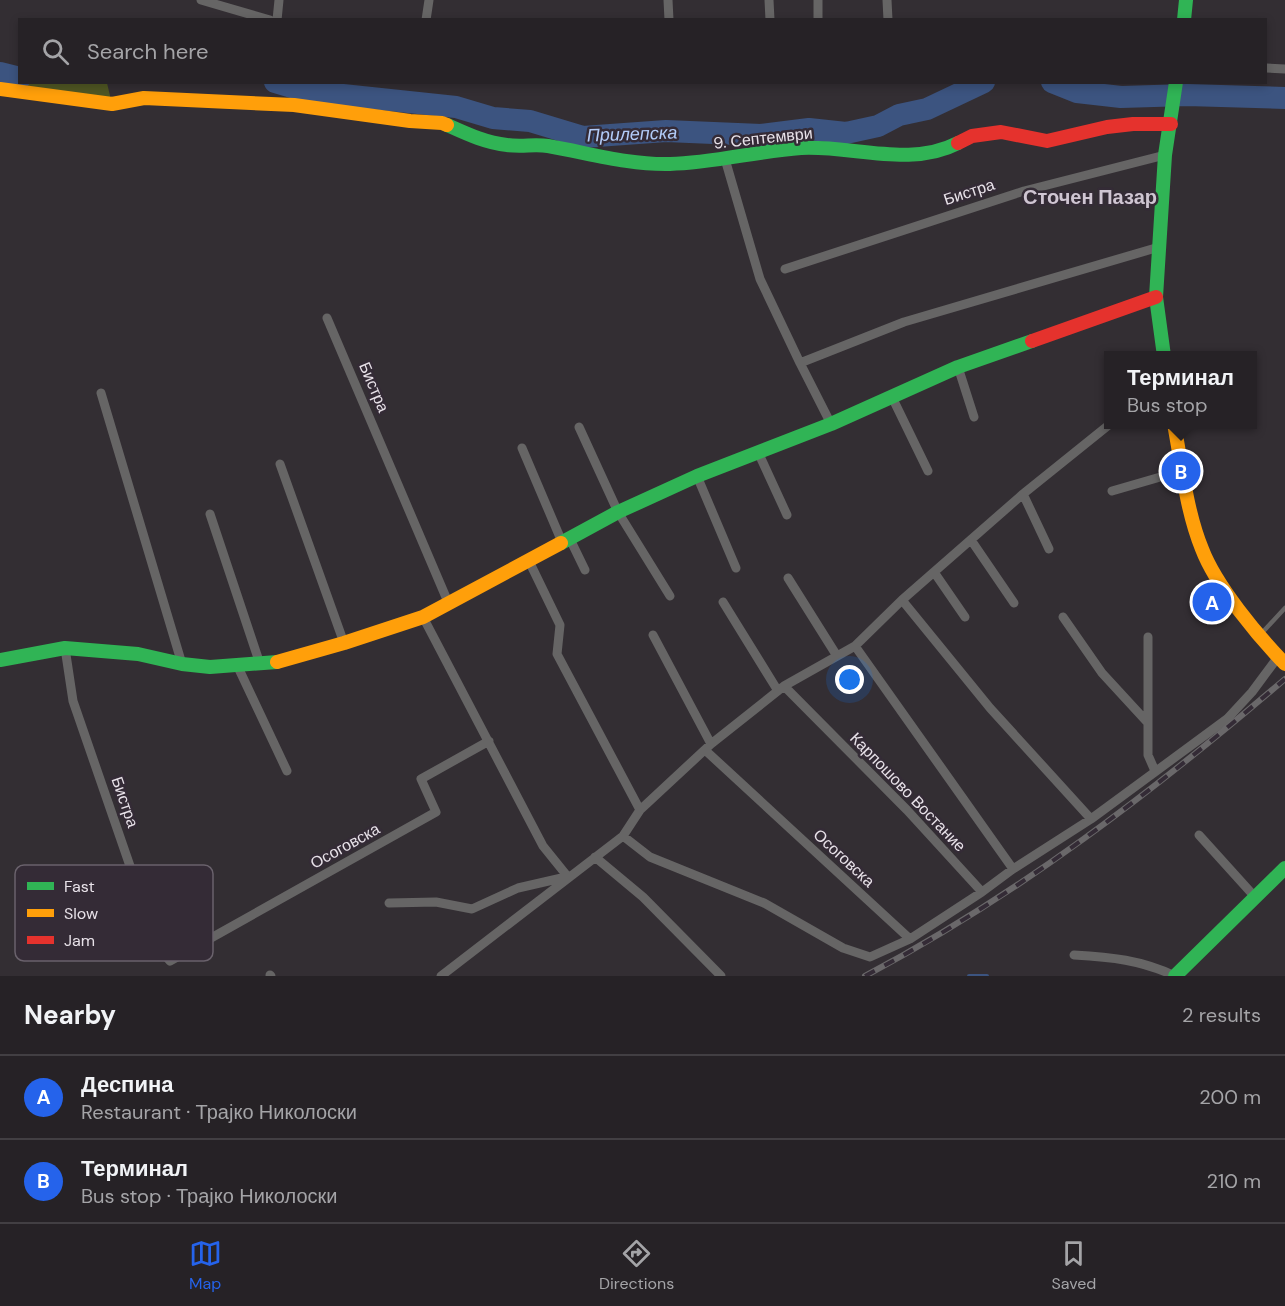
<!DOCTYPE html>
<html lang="en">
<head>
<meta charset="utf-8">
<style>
	:root { --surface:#262226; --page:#322f32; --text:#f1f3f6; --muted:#a4a4a7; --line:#423f43; --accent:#2563eb }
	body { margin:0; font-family:"DM Sans",sans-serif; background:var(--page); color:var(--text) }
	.you { position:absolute; left:850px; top:680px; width:21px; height:21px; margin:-15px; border:4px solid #fff; border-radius:50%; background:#1a73e8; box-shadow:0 0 0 9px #1a73e833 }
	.badge { display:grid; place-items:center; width:39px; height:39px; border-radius:50%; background:var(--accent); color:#fff; font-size:20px; font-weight:700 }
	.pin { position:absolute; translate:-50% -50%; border:3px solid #fff; box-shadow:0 2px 6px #0006 }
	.popup { position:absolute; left:1104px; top:351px; width:153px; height:78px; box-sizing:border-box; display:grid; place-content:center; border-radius:0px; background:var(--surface); filter:drop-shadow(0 2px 4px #0005); font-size:20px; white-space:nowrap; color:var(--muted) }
	.popup b { font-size:22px; color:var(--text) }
	.popup::after { content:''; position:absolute; left:50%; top:100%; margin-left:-12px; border:12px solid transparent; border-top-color:var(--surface) }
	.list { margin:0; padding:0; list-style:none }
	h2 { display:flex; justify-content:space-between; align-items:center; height:78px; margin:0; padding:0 24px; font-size:26px }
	h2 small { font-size:20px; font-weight:400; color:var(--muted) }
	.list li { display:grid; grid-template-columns:39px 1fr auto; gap:18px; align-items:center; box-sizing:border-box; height:84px; padding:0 24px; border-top:2px solid var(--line) }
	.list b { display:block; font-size:22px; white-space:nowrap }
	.list p { margin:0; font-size:20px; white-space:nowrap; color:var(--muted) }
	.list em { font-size:20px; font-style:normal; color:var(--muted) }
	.icon { flex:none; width:33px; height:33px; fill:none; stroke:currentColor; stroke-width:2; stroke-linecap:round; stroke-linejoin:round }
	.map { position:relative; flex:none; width:1285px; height:976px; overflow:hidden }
	.search { position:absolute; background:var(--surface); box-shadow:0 3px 9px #0003; left:18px; right:18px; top:18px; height:66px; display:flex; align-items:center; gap:15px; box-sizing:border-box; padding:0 21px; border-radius:0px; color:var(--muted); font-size:22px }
	.sheet { height:246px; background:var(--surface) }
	nav { display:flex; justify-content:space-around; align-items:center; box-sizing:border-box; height:84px; border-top:2px solid var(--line); background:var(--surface); font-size:16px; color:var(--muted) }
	nav a { display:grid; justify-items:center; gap:3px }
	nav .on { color:var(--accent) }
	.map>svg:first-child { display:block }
</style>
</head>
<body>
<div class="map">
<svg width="1285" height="976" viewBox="0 0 1285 976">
	<rect width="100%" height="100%" fill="#332e33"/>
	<path fill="#505723" d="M0,73L19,78L20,82L107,83L112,104L0,89Z"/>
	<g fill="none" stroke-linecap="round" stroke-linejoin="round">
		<path stroke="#3c5480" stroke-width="4" d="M969,976H987"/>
		<path stroke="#3c5480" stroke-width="22" d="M0,73L20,78
			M275,82L305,91L456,107L493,118L530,121L583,137L666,131L761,135L809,129L846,133L878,126L899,115L927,109L984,82
			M1052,82L1077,92L1121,97L1187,95L1285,98"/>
		<path stroke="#666565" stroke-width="4.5" d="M1260,635L1285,608"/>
		<path stroke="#666565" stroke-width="9" d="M201,0L270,20
			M668,0L669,20
			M769,0L770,20
			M818,0V20
			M887,0L888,20
			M277,20L279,0
			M426,20L429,0
			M1266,68L1285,69
			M725,159L760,279L800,363L831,424
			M785,269L1024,191L1165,155
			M327,318L448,602
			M800,363L904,322L1159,247
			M958,367L974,417
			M101,393L182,664
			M892,397L928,471
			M579,427L618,512L670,596
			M522,448L562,542
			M758,452L787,515
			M280,464L344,643
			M697,476L736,568
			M1112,491L1181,471
			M1023,494L1049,549
			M210,514L260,664
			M569,537L585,570
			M971,540L1014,603
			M528,559L560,625L557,654L640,810
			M934,572L965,617
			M788,578L837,656
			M902,600L990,708L1091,819
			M723,602L778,691
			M423,617L543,846L568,877
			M1063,617L1102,673L1148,723
			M653,635L711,744
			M1148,637V755L1155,771
			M855,646L1013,869
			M65,648L73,701L158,947L170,961L436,812L421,779L489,741
			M237,665L287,771
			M784,686L907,810L982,892
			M705,750L910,939
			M1199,835L1255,897
			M623,836L650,857L764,903L843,948L870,957L910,939L982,892L1013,869L1091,819L1227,719L1252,692L1278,657
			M595,857L643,897L721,976
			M389,903L436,902L472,909L518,888L566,877
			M1074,955C1111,957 1141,960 1175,976
			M270,975L271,976
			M441,976L623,836L640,810L711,744L784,686L855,646L902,600L1023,494L1110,424"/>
		<path stroke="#30b455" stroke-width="14" d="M1184,20L1186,0
			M447,125C467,134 486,143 507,145C521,147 535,144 548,146C589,153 628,165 670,164C714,163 757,151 801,148C852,145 910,168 958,143
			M1164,356L1156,297L1165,155L1176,82
			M561,543L618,512L697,476L831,424L958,367L1032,341
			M0,660L65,648L138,654L182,664L210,667L277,662
			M1175,976L1285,868"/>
		<path stroke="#ff9f0a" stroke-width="14" d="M0,89L112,104L144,98L294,105L410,121L442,123L447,125
			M1174,424C1182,465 1186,510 1202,549C1216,586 1258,636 1285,664
			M277,662L344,643L423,617L561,543"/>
		<path stroke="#e5322d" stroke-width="14" d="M958,143L972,136L1001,132L1047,141L1107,127L1133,124H1171
			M1032,341L1156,297"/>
		<defs>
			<path id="rail" d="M865,976C1017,896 1155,790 1285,679"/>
		</defs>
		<use href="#rail" stroke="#6a686a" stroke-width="6"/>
		<use href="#rail" stroke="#342b36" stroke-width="4" stroke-dasharray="11" stroke-linecap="butt"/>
	</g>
	<g text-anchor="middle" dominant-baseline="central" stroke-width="5" stroke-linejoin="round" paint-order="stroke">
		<g font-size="16" fill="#e8e2e9" stroke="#342b36">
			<text transform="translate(763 138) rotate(-6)">9. Септември</text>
			<text transform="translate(969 192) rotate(-18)">Бистра</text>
			<text transform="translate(374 387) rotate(67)">Бистра</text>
			<text transform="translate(908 792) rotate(46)">Карпошово Востание</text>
			<text transform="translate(125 802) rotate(71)">Бистра</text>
			<text transform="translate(345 846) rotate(-29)">Осоговска</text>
			<text transform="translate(844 858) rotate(43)">Осоговска</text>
		</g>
		<g font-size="18" font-style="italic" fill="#b3ccf9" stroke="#342b36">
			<text transform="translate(632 134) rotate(-2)">Прилепска</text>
		</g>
		<g font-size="20" font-weight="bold" fill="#cfc5d2" stroke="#342b36">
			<text x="1090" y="197">Сточен Пазар</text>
		</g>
	</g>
	<rect x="15" y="865" width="198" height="96" rx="9" fill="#342b36" stroke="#6a626c" stroke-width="1.5"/>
	<rect x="27" y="882" width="27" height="8" fill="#30b455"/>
	<rect x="27" y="909" width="27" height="8" fill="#ff9f0a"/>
	<rect x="27" y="936" width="27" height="8" fill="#e5322d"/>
	<g font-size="16" fill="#e8e2e9">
		<text x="64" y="892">Fast</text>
		<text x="64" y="919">Slow</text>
		<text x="64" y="946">Jam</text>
	</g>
</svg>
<div class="you"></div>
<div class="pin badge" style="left:1212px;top:602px">A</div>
<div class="pin badge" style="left:1181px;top:471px">B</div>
<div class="popup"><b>Терминал</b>Bus stop</div>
<div class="search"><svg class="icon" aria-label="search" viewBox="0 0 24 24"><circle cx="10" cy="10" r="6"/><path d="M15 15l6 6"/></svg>Search here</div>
</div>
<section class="sheet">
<h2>Nearby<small>2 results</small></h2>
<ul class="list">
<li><span class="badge">A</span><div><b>Деспина</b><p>Restaurant · Трајко Николоски</p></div><em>200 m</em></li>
<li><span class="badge">B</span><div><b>Терминал</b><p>Bus stop · Трајко Николоски</p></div><em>210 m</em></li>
</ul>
</section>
<nav>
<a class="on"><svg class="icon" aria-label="map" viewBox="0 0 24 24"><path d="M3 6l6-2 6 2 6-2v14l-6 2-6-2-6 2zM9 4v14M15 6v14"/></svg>Map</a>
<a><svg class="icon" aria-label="directions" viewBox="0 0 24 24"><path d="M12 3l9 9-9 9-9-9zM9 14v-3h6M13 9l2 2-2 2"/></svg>Directions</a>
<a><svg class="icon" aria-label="saved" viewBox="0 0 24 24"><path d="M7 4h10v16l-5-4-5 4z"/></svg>Saved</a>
</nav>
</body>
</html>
